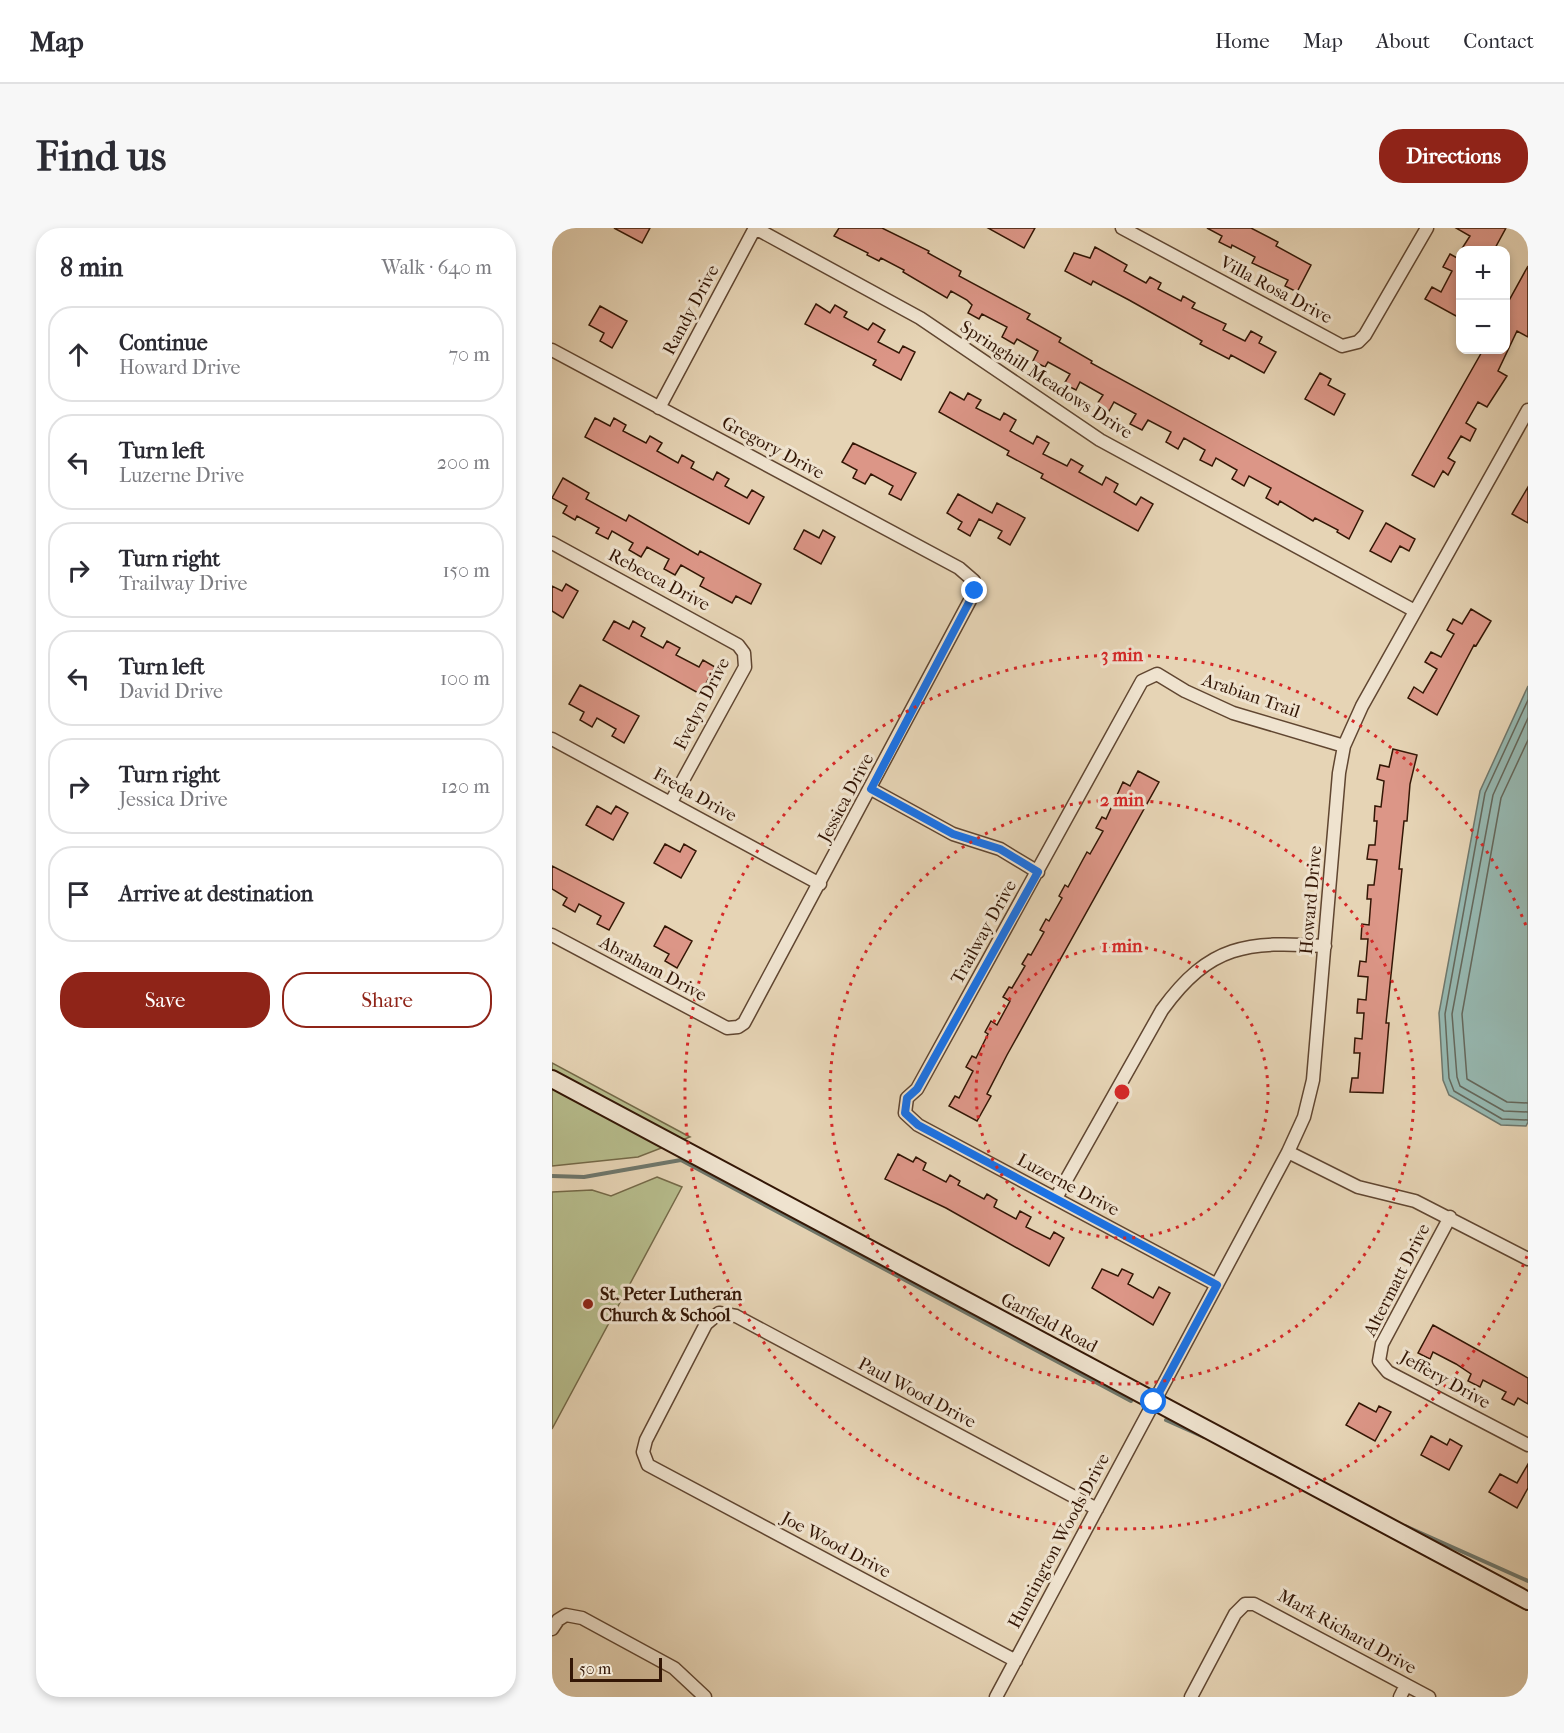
<!DOCTYPE html>
<html lang="en">
<head>
<meta charset="utf-8">
<style>
	:root { --surface:#fff; --page:#f7f7f7; --text:#2b2b33; --muted:#7c7c81; --line:#e1e1e2; --accent:#8f2418 }
	body { margin:0; font-family:"IM FELL French Canon",serif; background:var(--page); color:var(--text) }
	.controls { position:absolute; right:18px; top:18px; display:grid; overflow:hidden; border-radius:12px; box-shadow:0 3px 9px #0003 }
	.controls button { width:54px; height:54px; display:grid; place-items:center; padding:0; border:0; border-bottom:2px solid var(--line); background:var(--surface); color:var(--text); font:30px sans-serif }
	.scale { position:absolute; left:18px; bottom:15px; width:92px; box-sizing:border-box; padding-left:6px; border:3px solid #331605; border-top:0; font-size:16px; line-height:21px; white-space:nowrap; color:#331605; -webkit-text-stroke:4px #efe3cf; paint-order:stroke }
	.stop { position:absolute; width:18px; height:18px; margin:-14px; border:4px solid #1a73e8; border-radius:50%; background:#fff }
	.stop.end { background:#1a73e8; border-color:#fff; box-shadow:0 2px 6px #0008 }
	.list { margin:0; padding:0; list-style:none }
	h2 { display:flex; justify-content:space-between; align-items:center; height:78px; margin:0; padding:0 24px; font-size:26px }
	h2 small { font-size:20px; font-weight:400; color:var(--muted) }
	.list li { display:grid; grid-template-columns:39px 1fr auto; gap:18px; align-items:center; box-sizing:border-box; height:96px; margin:0 12px 12px; padding:0 12px; border:2px solid var(--line); border-radius:24px }
	.list b { display:block; font-size:22px; white-space:nowrap }
	.list p { margin:0; font-size:20px; white-space:nowrap; color:var(--muted) }
	.list em { font-size:20px; font-style:normal; color:var(--muted) }
	.actions { display:flex; gap:12px; padding:18px 24px }
	.actions a { flex:1; padding:14px 0; border:2px solid var(--accent); border-radius:24px; text-align:center; font-size:21px; color:var(--accent) }
	.actions .main { background:var(--accent); color:#fff }
	.icon { flex:none; width:33px; height:33px; fill:none; stroke:currentColor; stroke-width:2; stroke-linecap:round; stroke-linejoin:round }
	.map { position:relative; flex:none; width:976px; height:1469px; overflow:hidden; border-radius:24px }
	header { display:flex; align-items:center; gap:36px; box-sizing:border-box; height:84px; padding:0 30px; background:var(--surface); border-bottom:2px solid var(--line) }
	header strong { font-size:28px }
	nav { display:flex; gap:33px; margin-inline-start:auto; font-size:21px }
	.intro { display:flex; align-items:center; justify-content:space-between; box-sizing:border-box; height:144px; padding:0 36px }
	h1 { margin:0; font-size:42px }
	.button { padding:15px 27px; border-radius:24px; background:var(--accent); color:#fff; font-size:21px; font-weight:700 }
	main { display:flex; gap:36px; padding:0 36px }
	aside { flex:1; background:var(--surface); border-radius:24px; box-shadow:0 3px 9px #0003 }
	.map>svg:first-child { display:block }
</style>
</head>
<body>
<header>
<strong>Map</strong>
<nav><a>Home</a><a>Map</a><a>About</a><a>Contact</a></nav>
</header>
<div class="intro"><h1>Find us</h1><a class="button">Directions</a></div>
<main>
<aside>
<h2>8 min<small>Walk · 640 m</small></h2>
<ul class="list">
<li><svg class="icon" aria-label="ahead" viewBox="0 0 24 24"><path d="M12 20V5M6 11l6-6 6 6"/></svg><div><b>Continue</b><p>Howard Drive</p></div><em>70 m</em></li>
<li><svg class="icon" aria-label="left" viewBox="0 0 24 24"><path d="M17 20v-9H6M10 6l-5 5 5 5"/></svg><div><b>Turn left</b><p>Luzerne Drive</p></div><em>200 m</em></li>
<li><svg class="icon" aria-label="right" viewBox="0 0 24 24"><path d="M7 20v-9h11M14 6l5 5-5 5"/></svg><div><b>Turn right</b><p>Trailway Drive</p></div><em>150 m</em></li>
<li><svg class="icon" aria-label="left" viewBox="0 0 24 24"><path d="M17 20v-9H6M10 6l-5 5 5 5"/></svg><div><b>Turn left</b><p>David Drive</p></div><em>100 m</em></li>
<li><svg class="icon" aria-label="right" viewBox="0 0 24 24"><path d="M7 20v-9h11M14 6l5 5-5 5"/></svg><div><b>Turn right</b><p>Jessica Drive</p></div><em>120 m</em></li>
<li><svg class="icon" aria-label="arrive" viewBox="0 0 24 24"><path d="M6 21V4h12l-3 4 3 4H6"/></svg><div><b>Arrive at destination</b></div></li>
</ul>
<div class="actions"><a class="main">Save</a><a>Share</a></div>
</aside>
<div class="map">
<svg width="976" height="1469" viewBox="0 0 976 1469">
	<rect width="100%" height="100%" fill="#e6d4b5"/>
	<filter id="stains"><feTurbulence type="fractalNoise" baseFrequency=".00333" numOctaves="4"/><feColorMatrix values="0 0 0 0 .2 0 0 0 0 .09 0 0 0 0 .02 0 0 0 .5 -.17"/></filter>
	<radialGradient id="worn" r=".72"><stop offset=".6" stop-color="#630" stop-opacity="0"/><stop offset="1" stop-color="#630" stop-opacity=".3"/></radialGradient>
	<path fill="#b6bc8c" stroke="#746948" stroke-width="1.5" d="M0,835L138,909L86,929L0,938Z
		M105,949L130,959L0,1201V964L40,962L59,968Z"/>
	<path fill="#96b8b1" stroke="#6e776c" stroke-width="1.5" d="M976,458V894L974,898L949,897L897,867L891,852L887,785L928,563Z"/>
	<g fill="none" stroke-linecap="round" stroke-linejoin="round">
		<path stroke="#64675b" stroke-width="1.5" d="M976,472L933,565L893,786L897,850L902,863L950,891L976,892
			M976,490L941,567L900,786L905,849L908,858L952,883L976,884
			M976,512L949,570L910,786L915,851L955,874L976,875"/>
		<path stroke="#6e776c" stroke-width="4" d="M0,948L32,949L129,932L579,1173
			M614,1192L652,1209
			M853,1298L976,1353"/>
	</g>
	<path fill="#dc9687" stroke="#331605" stroke-width="1.5" d="M62,0H98L90,15Z
		M287,0H330L377,23L376,25L409,43L407,48L478,86L475,91L509,110L507,114L540,133L539,135L811,283L797,311L785,304L786,302L763,290L761,293L728,273L726,277L714,270L719,260L697,248L692,258L680,251L685,242L664,230L660,238L648,232L653,222L632,210L626,221L614,214L619,204L596,192L590,202L578,196L584,186L562,174L557,183L545,176L551,167L528,154L524,162L512,156L518,146L496,134L493,139L481,133L486,123L465,111L462,116L450,109L455,99L430,86L427,91L416,85L420,77L415,72L399,63L395,70L351,44L352,42L329,30L327,33L315,27L316,25L282,8Z
		M436,0H483L472,20Z
		M655,0H699L726,14L724,18L759,37L745,64L733,58L736,52L700,35L703,29L680,17L679,20L667,14L670,8Z
		M904,0H954L942,22H909L918,8Z
		M543,19L575,37L572,43L594,55L598,49L609,55L606,61L629,73L631,68L643,75L640,80L674,96L671,102L693,113L699,103L710,109L707,115L724,124L712,145L679,127L677,131L648,116L650,113L577,72L541,53L539,57L513,43L522,25L538,30Z
		M898,26L907,31L909,29V80L904,88L873,71L880,59L889,64L900,43L891,39Z
		M976,38V109L965,103L946,143L955,148L935,179L926,174L914,195L924,201L918,213L909,208L896,230L903,234L896,247L891,243L882,259L860,247L931,122H954V78Z
		M264,76L278,85L283,77L295,84L292,89L316,102L321,95L333,102L326,114L347,125L351,118L363,124L349,152L321,137L324,132L253,96Z
		M48,78L75,93L60,120L48,113L52,105L37,97Z
		M768,145L779,151L776,157L793,166L782,187L753,171Z
		M398,164L412,172L416,165L429,172L424,180L448,192L452,185L464,192L458,203L481,216L485,208L497,215L491,226L515,238L519,231L531,238L527,244L550,257L554,249L566,256L562,264L584,277L589,269L601,276L586,303L489,250L491,246L455,227L457,223L387,184Z
		M43,190L58,198L62,190L74,197L71,203L94,215L98,208L110,215L105,223L126,235L130,227L142,234L139,240L161,252L165,244L177,251L173,258L195,270L200,262L212,269L197,296L33,209Z
		M301,215L364,245L349,272L337,266L341,258L319,246L313,256L301,250L305,242L290,234Z
		M11,250L37,265L34,271L74,293L77,287L146,327L148,323L209,356L199,376L184,368L180,375L148,358L152,350L129,337L123,347L112,341L117,331L95,319L89,329L77,322L81,315L60,303L56,311L44,305L47,300L25,288L23,292L11,285L15,278L0,270Z
		M976,259V295L960,286Z
		M406,266L440,285L445,275L473,290L458,317L446,310L450,303L427,291L418,308L406,301L410,294L395,285Z
		M834,295L863,311L857,323L848,318L839,334L818,323Z
		M252,302L267,310L271,302L283,309L269,336L242,321Z
		M14,356L26,363L11,390L0,383V358L10,363Z
		M919,381L939,393L924,418L922,417L885,487L856,470L862,459L871,465L885,441L873,434L879,424L889,429L902,406L895,402L901,391L910,396Z
		M62,393L77,401L81,393L93,400L89,408L111,420L115,413L128,420L124,427L147,439L151,432L163,439L148,466L51,412Z
		M28,457L87,488L72,515L60,508L64,501L45,490L40,499L28,492L32,484L17,476Z
		M841,521L865,527L858,556L855,593H852L847,641H850L834,795H837L831,865L798,864L800,850H806L808,825H802L803,810L810,811L812,785H805L806,771L814,772L816,749L806,748L808,733L814,734L816,711H809L810,696L817,697L819,671H815L816,657H822L825,632L815,631L817,617H823L825,593H822L823,578L829,579L832,553L825,551L828,537L837,539Z
		M586,543L607,554L455,827L435,866L439,868L425,893L397,878L403,868L407,870L421,843L414,839L420,828L424,830L436,806L433,804L439,793L445,797L458,773L451,769L457,759L460,760L473,738L470,736L476,726L479,727L492,704L488,702L494,691L497,693L510,670L507,668L513,657L516,659L535,624L538,626L551,603L544,600L550,589L554,591L571,554L578,558Z
		M45,578L59,586L64,578L76,585L61,612L34,597Z
		M113,616L128,624L132,616L144,623L129,650L102,635Z
		M0,638L72,675L57,702L45,696L49,688L27,676L23,684L11,677L15,670L0,661Z
		M113,698L140,713L125,740L113,733L117,726L102,718Z
		M346,926L361,934L364,929L374,935L371,942L394,954L398,947L408,953L406,957L432,971L435,966L445,972L442,979L464,991L468,983L479,989L474,999L498,1011L502,1004L512,1010L497,1038L394,980L333,951Z
		M550,1041L566,1048L570,1041L581,1046L576,1056L601,1070L607,1059L618,1065L601,1097L540,1060Z
		M881,1097L976,1150V1176L966,1170L962,1177L950,1171L954,1164L931,1152L928,1159L916,1153L919,1146L904,1136L881,1124L878,1131L866,1125Z
		M807,1175L824,1184L827,1178L839,1184L823,1213L794,1197Z
		M879,1208L895,1217L898,1211L910,1218L897,1242L869,1227Z
		M976,1236V1260L965,1280L937,1264L948,1246L965,1255Z"/>
	<g fill="none" stroke-linecap="round" stroke-linejoin="round">
		<defs>
			<path id="street" d="M203,0L368,90L548,212L863,383
				M570,0L790,118L806,114L813,107L875,0
				M0,122L407,340L422,353L423,363L192,795L186,799L175,800L0,707
				M107,180L203,0
				M0,315L186,417L192,425L193,439L119,574
				M0,511L268,656
				M319,561L401,606L448,621L486,644
				M736,924L806,959L863,973L976,1031
				M504,970L610,782C658,716 695,713 773,718
				M898,989L830,1116L827,1133L836,1144L976,1217
				M665,1057L366,897L353,885L355,870L365,861L590,453L605,446L633,463L681,485L792,518
				M0,1401L6,1392L14,1387L30,1390L122,1440L153,1469
				M464,1433L96,1237L91,1224L94,1212L154,1096L167,1085L184,1088L545,1281
				M444,1469L736,924L752,889L761,852L787,545L792,518L810,478L976,182
				M639,1469L683,1386L693,1376H702L877,1469
				M848,1469L854,1457"/>
			<path id="secondary" d="M0,851L976,1373"/>
		</defs>
		<use href="#street" stroke="#604631" stroke-width="15"/>
		<use href="#secondary" stroke="#331605" stroke-width="20"/>
		<use href="#street" stroke="#efe3cf" stroke-width="12"/>
		<use href="#secondary" stroke="#efe3cf" stroke-width="16"/>
	</g>
	<g fill="none" stroke-linecap="round" stroke-linejoin="round">
		<path stroke="#1a73e8" stroke-width="8" d="M423,363L319,561L401,606L448,621L486,644L365,861L355,870L353,885L366,897L665,1057L602,1174"/>
	</g>
	<g fill="none" stroke="#d62828" stroke-width="3" stroke-dasharray="3 6">
		<circle cx="570" cy="864" r="146"/>
		<circle cx="570" cy="864" r="292"/>
		<path d="M975 1028A437 437 0 1 1 975 700"/>
	</g>
	<circle fill="#8f2418" stroke="#efe3cf" stroke-width="2" cx="36" cy="1076" r="6"/>
	<g text-anchor="middle" dominant-baseline="central" stroke-width="6" stroke-linejoin="round" paint-order="stroke">
		<g font-size="18" fill="#331605" stroke="#efe3cf">
			<text transform="translate(724 62) rotate(28)">Villa Rosa Drive</text>
			<text transform="translate(139 82) rotate(-62)">Randy Drive</text>
			<text transform="translate(494 152) rotate(33)">Springhill Meadows Drive</text>
			<text transform="translate(221 220) rotate(28)">Gregory Drive</text>
			<text transform="translate(107 352) rotate(28)">Rebecca Drive</text>
			<text transform="translate(699 468) rotate(19)">Arabian Trail</text>
			<text transform="translate(150 476) rotate(-63)">Evelyn Drive</text>
			<text transform="translate(143 567) rotate(29)">Freda Drive</text>
			<text transform="translate(294 570) rotate(-62)">Jessica Drive</text>
			<text transform="translate(759 672) rotate(-85)">Howard Drive</text>
			<text transform="translate(432 704) rotate(-61)">Trailway Drive</text>
			<text transform="translate(101 741) rotate(28)">Abraham Drive</text>
			<text transform="translate(516 957) rotate(28)">Luzerne Drive</text>
			<text transform="translate(845 1052) rotate(-63)">Altermatt Drive</text>
			<text transform="translate(497 1095) rotate(28)">Garfield Road</text>
			<text transform="translate(893 1152) rotate(29)">Jeffery Drive</text>
			<text transform="translate(365 1165) rotate(28)">Paul Wood Drive</text>
			<text transform="translate(507 1313) rotate(-62)">Huntington Woods Drive</text>
			<text transform="translate(284 1317) rotate(28)">Joe Wood Drive</text>
			<text transform="translate(795 1404) rotate(29)">Mark Richard Drive</text>
		</g>
		<g font-size="18" font-weight="bold" fill="#331605" stroke="#efe3cf" text-anchor="start">
			<text x="48" y="1066">St. Peter Lutheran<tspan x="48" dy="21">Church &amp; School</tspan></text>
		</g>
	</g>
	<circle cx="570" cy="864" r="9" fill="#d62828" stroke="#efe3cf" stroke-width="3"/>
	<g font-size="18" text-anchor="middle" font-weight="bold" fill="#d62828" stroke="#efe3cf" stroke-width="6" stroke-linejoin="round" paint-order="stroke">
		<text x="570" y="433">3 min</text>
		<text x="570" y="578">2 min</text>
		<text x="570" y="724">1 min</text>
	</g>
	<rect width="100%" height="100%" filter="url(#stains)"/>
	<rect width="100%" height="100%" fill="url(#worn)"/>
</svg>
<div class="controls">
<button>+</button>
<button>−</button>
</div>
<div class="scale">50 m</div>
<div class="stop" style="left:602px;top:1174px"></div>
<div class="stop end" style="left:423px;top:363px"></div>
</div>
</main>
</body>
</html>
